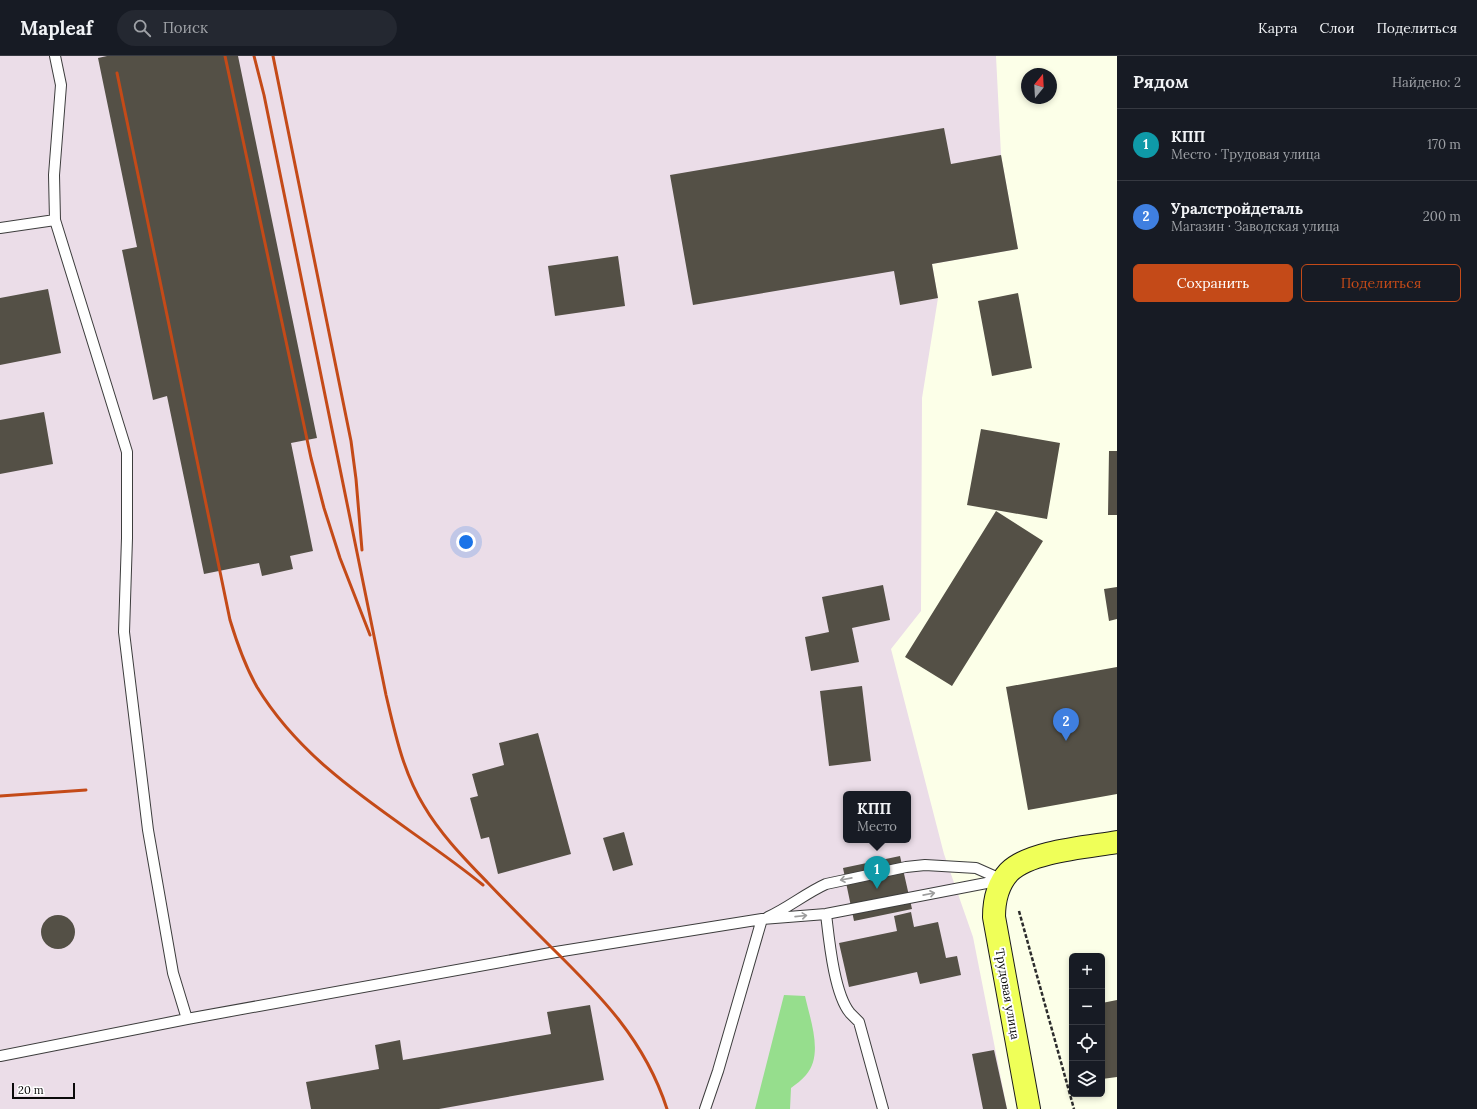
<!DOCTYPE html>
<html lang="ru">
<head>
<meta charset="utf-8">
<style>
	:root { --surface:#171b24; --page:#242831; --text:#f1f3f6; --muted:#9ea1a6; --line:#363941; --accent:#c44a18 }
	body { margin:0; font-family:Lora,serif; background:var(--page); color:var(--text) }
	.controls { position:absolute; right:12px; bottom:12px; display:grid; overflow:hidden; border-radius:6px; box-shadow:0 2px 6px #0003 }
	.controls button { width:36px; height:36px; display:grid; place-items:center; padding:0; border:0; border-bottom:1px solid var(--line); background:var(--surface); color:var(--text); font:20px sans-serif }
	.compass { position:absolute; left:1021px; top:12px; width:36px; height:36px; border-radius:50%; background:var(--surface); box-shadow:0 2px 6px #0003; rotate:18deg }
	.scale { position:absolute; left:12px; bottom:10px; width:63px; box-sizing:border-box; padding-left:4px; border:2px solid #0a0a0a; border-top:0; font-size:11px; line-height:14px; white-space:nowrap; color:#0a0a0a; -webkit-text-stroke:3px #fff; paint-order:stroke }
	.you { position:absolute; left:466px; top:486px; width:14px; height:14px; margin:-10px; border:3px solid #fff; border-radius:50%; background:#1a73e8; box-shadow:0 0 0 6px #1a73e833 }
	.badge { display:grid; place-items:center; width:26px; height:26px; border-radius:50%; background:var(--accent); color:#fff; font-size:13px; font-weight:700 }
	.pin { position:absolute; translate:-50% -33px; filter:drop-shadow(0 1px 2px #0008) }
	.pin::after { content:''; position:absolute; top:21px; width:14px; height:12px; background:inherit; clip-path:polygon(0 0,100% 0,50% 100%) }
	.popup { position:absolute; left:843px; top:735px; width:68px; height:52px; box-sizing:border-box; display:grid; place-content:center; border-radius:6px; background:var(--surface); filter:drop-shadow(0 1px 3px #0005); font-size:13px; white-space:nowrap; color:var(--muted) }
	.popup b { font-size:15px; color:var(--text) }
	.popup::after { content:''; position:absolute; left:50%; top:100%; margin-left:-8px; border:8px solid transparent; border-top-color:var(--surface) }
	.list { margin:0; padding:0; list-style:none }
	h2 { display:flex; justify-content:space-between; align-items:center; height:52px; margin:0; padding:0 16px; font-size:17px }
	h2 small { font-size:13px; font-weight:400; color:var(--muted) }
	.list li { display:grid; grid-template-columns:26px 1fr auto; gap:12px; align-items:center; box-sizing:border-box; height:72px; padding:0 16px; border-top:1px solid var(--line) }
	.list b { display:block; font-size:15px; white-space:nowrap }
	.list p { margin:0; font-size:13px; white-space:nowrap; color:var(--muted) }
	.list em { font-size:13px; font-style:normal; color:var(--muted) }
	.actions { display:flex; gap:8px; padding:12px 16px }
	.actions a { flex:1; padding:9px 0; border:1px solid var(--accent); border-radius:6px; text-align:center; font-size:14px; color:var(--accent) }
	.actions .main { background:var(--accent); color:#fff }
	.icon { flex:none; width:22px; height:22px; fill:none; stroke:currentColor; stroke-width:2; stroke-linecap:round; stroke-linejoin:round }
	.map { position:relative; flex:none; width:1117px; height:1053px; overflow:hidden }
	header { display:flex; align-items:center; gap:24px; box-sizing:border-box; height:56px; padding:0 20px; background:var(--surface); border-bottom:1px solid var(--line) }
	header strong { font-size:19px }
	nav { display:flex; gap:22px; margin-inline-start:auto; font-size:14px }
	.search { width:280px; height:36px; background:var(--page); display:flex; align-items:center; gap:10px; box-sizing:border-box; padding:0 14px; border-radius:22px; color:var(--muted); font-size:15px }
	main { display:flex }
	aside { flex:1; background:var(--surface) }
	.map>svg:first-child { display:block }
</style>
</head>
<body>
<header>
<strong>Mapleaf</strong>
<div class="search"><svg class="icon" aria-label="search" viewBox="0 0 24 24"><circle cx="10" cy="10" r="6"/><path d="M15 15l6 6"/></svg>Поиск</div>
<nav><a>Карта</a><a>Слои</a><a>Поделиться</a></nav>
</header>
<main>
<div class="map">
<svg width="1117" height="1053" viewBox="0 0 1117 1053">
	<rect width="100%" height="100%" fill="#fcffe8"/>
	<path fill="#ebdde8" fill-rule="evenodd" d="M0,0H996L1001,99L1018,193L932,208L938,242L922,342L921,555L891,593L944,798L973,881L1007,1053H0ZM846,738H908V784H846Z"/>
	<path fill="#96de8d" d="M784,939L805,940C810,963 824,999 806,1019C802,1024 796,1028 791,1032L790,1053H755Z"/>
	<path fill="#545046" d="M107,0H238L317,382L291,387L313,495L290,500L293,513L262,520L259,507L204,518L167,340L153,344L122,194L137,191L98,2Z
		M944,72L951,108L1001,99L1018,193L932,208L938,242L900,249L894,215L693,249L670,119Z
		M618,200L625,250L555,260L548,210Z
		M48,233L61,297L0,309V242Z
		M1018,237L1032,312L992,320L978,245Z
		M44,356L53,408L0,418V364Z
		M981,373L1060,387L1047,463L967,449Z
		M1109,395H1117V459H1108Z
		M996,455L1043,485L952,630L905,601Z
		M883,529L890,564L852,572L859,606L811,615L805,581L829,576L822,541Z
		M1117,531V563L1109,565L1104,533Z
		M1117,611V738L1028,754L1006,631Z
		M862,630L871,705L829,710L820,635Z
		M538,677L571,798L498,818L489,781L481,783L470,742L478,740L472,718L504,709L499,687Z
		M624,776L633,809L613,815L603,782Z
		M900,800L912,853L854,865L843,812Z
		M911,856L914,871L938,866L946,902L957,900L961,919L920,928L917,916L849,931L839,887L897,875L894,860Z
		M41 876a17 17 0 1 1 34 0a17 17 0 1 1-34 0Z
		M1117,944V1021L1102,1023V947Z
		M590,949L604,1024L439,1053H311L306,1026L379,1013L375,989L400,984L403,1004L551,978L547,956Z
		M994,994L1007,1053H983L972,998Z"/>
	<g fill="none" stroke-linecap="round" stroke-linejoin="round">
		<defs>
			<path id="service" d="M55,0L61,29L54,119L55,164L127,396V482L124,576L148,774L173,917L187,963
				M0,172L55,164
				M826,858C829,883 834,938 850,957C853,960 856,963 859,966L883,1053
				M768,861C788,852 806,837 826,828L906,811L925,809L976,812L1003,824
				M0,1000L187,963L556,896L762,863L826,858L1002,824
				M705,1053L718,1015L762,863"/>
			<path id="primary" d="M1029,1053L994,861C994,844 997,829 1009,816C1030,795 1088,791 1117,786"/>
		</defs>
		<use href="#service" stroke="#3d3d3d" stroke-width="12"/>
		<use href="#primary" stroke="#1b1b1b" stroke-width="24"/>
		<path stroke="#2c2c2c" stroke-width="2.5" stroke-dasharray="4 2" stroke-linecap="butt" d="M1019,855L1074,1053"/>
		<use href="#service" stroke="#fff" stroke-width="10"/>
		<use href="#primary" stroke="#efff58" stroke-width="22"/>
		<path stroke="#c44a18" stroke-width="3" d="M225,0L311,402L324,452L340,502L370,579
			M254,0L264,39L386,639C395,677 403,716 424,750C441,779 465,803 488,827C508,848 529,869 550,890C600,939 645,984 667,1053
			M273,0L351,385L356,423L362,494
			M117,17L230,564C237,587 245,610 257,631C311,720 406,766 483,829
			M0,740L86,734"/>
	</g>
	<defs><path id="oneway-shaft" d="M-6 0H5M1.5-3L5.5 0L1.5 3" fill="none" stroke-width="1.6" stroke-linecap="round" stroke-linejoin="round"/></defs>
	<g stroke="#9d9d9d">
		<use href="#oneway-shaft" transform="translate(846 823) rotate(169)"/>
		<use href="#oneway-shaft" transform="translate(929 838) rotate(-11)"/>
		<use href="#oneway-shaft" transform="translate(801 860) rotate(-6)"/>
	</g>
	<g text-anchor="middle" dominant-baseline="central" stroke-width="4" stroke-linejoin="round" paint-order="stroke">
		<g font-size="12" fill="#0a0a0a" stroke="#fff">
			<text transform="translate(1008 938) rotate(80)">Трудовая улица</text>
		</g>
	</g>
</svg>
<div class="controls">
<button>+</button>
<button>−</button>
<button><svg class="icon" aria-label="locate" viewBox="0 0 24 24"><circle cx="12" cy="12" r="6"/><path d="M12 2v4M12 18v4M2 12h4M18 12h4"/></svg></button>
<button><svg class="icon" aria-label="layers" viewBox="0 0 24 24"><path d="M12 4l9 5-9 5-9-5zM3 14l9 5 9-5"/></svg></button>
</div>
<svg class="compass" viewBox="-18 -18 36 36"><path d="M0-13l5 13h-10z" fill="#e53935"/><path d="M0 13l5-13h-10z" fill="#9ea1a6"/></svg>
<div class="scale">20 m</div>
<div class="you"></div>
<div class="pin badge" style="left:877px;top:833px;background:#0f9aa8">1</div>
<div class="popup"><b>КПП</b>Место</div>
<div class="pin badge" style="left:1066px;top:685px;background:#3f7fe0">2</div>
</div>
<aside>
<h2>Рядом<small>Найдено: 2</small></h2>
<ul class="list">
<li><span class="badge" style="background:#0f9aa8">1</span><div><b>КПП</b><p>Место · Трудовая улица</p></div><em>170 m</em></li>
<li><span class="badge" style="background:#3f7fe0">2</span><div><b>Уралстройдеталь</b><p>Магазин · Заводская улица</p></div><em>200 m</em></li>
</ul>
<div class="actions"><a class="main">Сохранить</a><a>Поделиться</a></div>
</aside>
</main>
</body>
</html>
